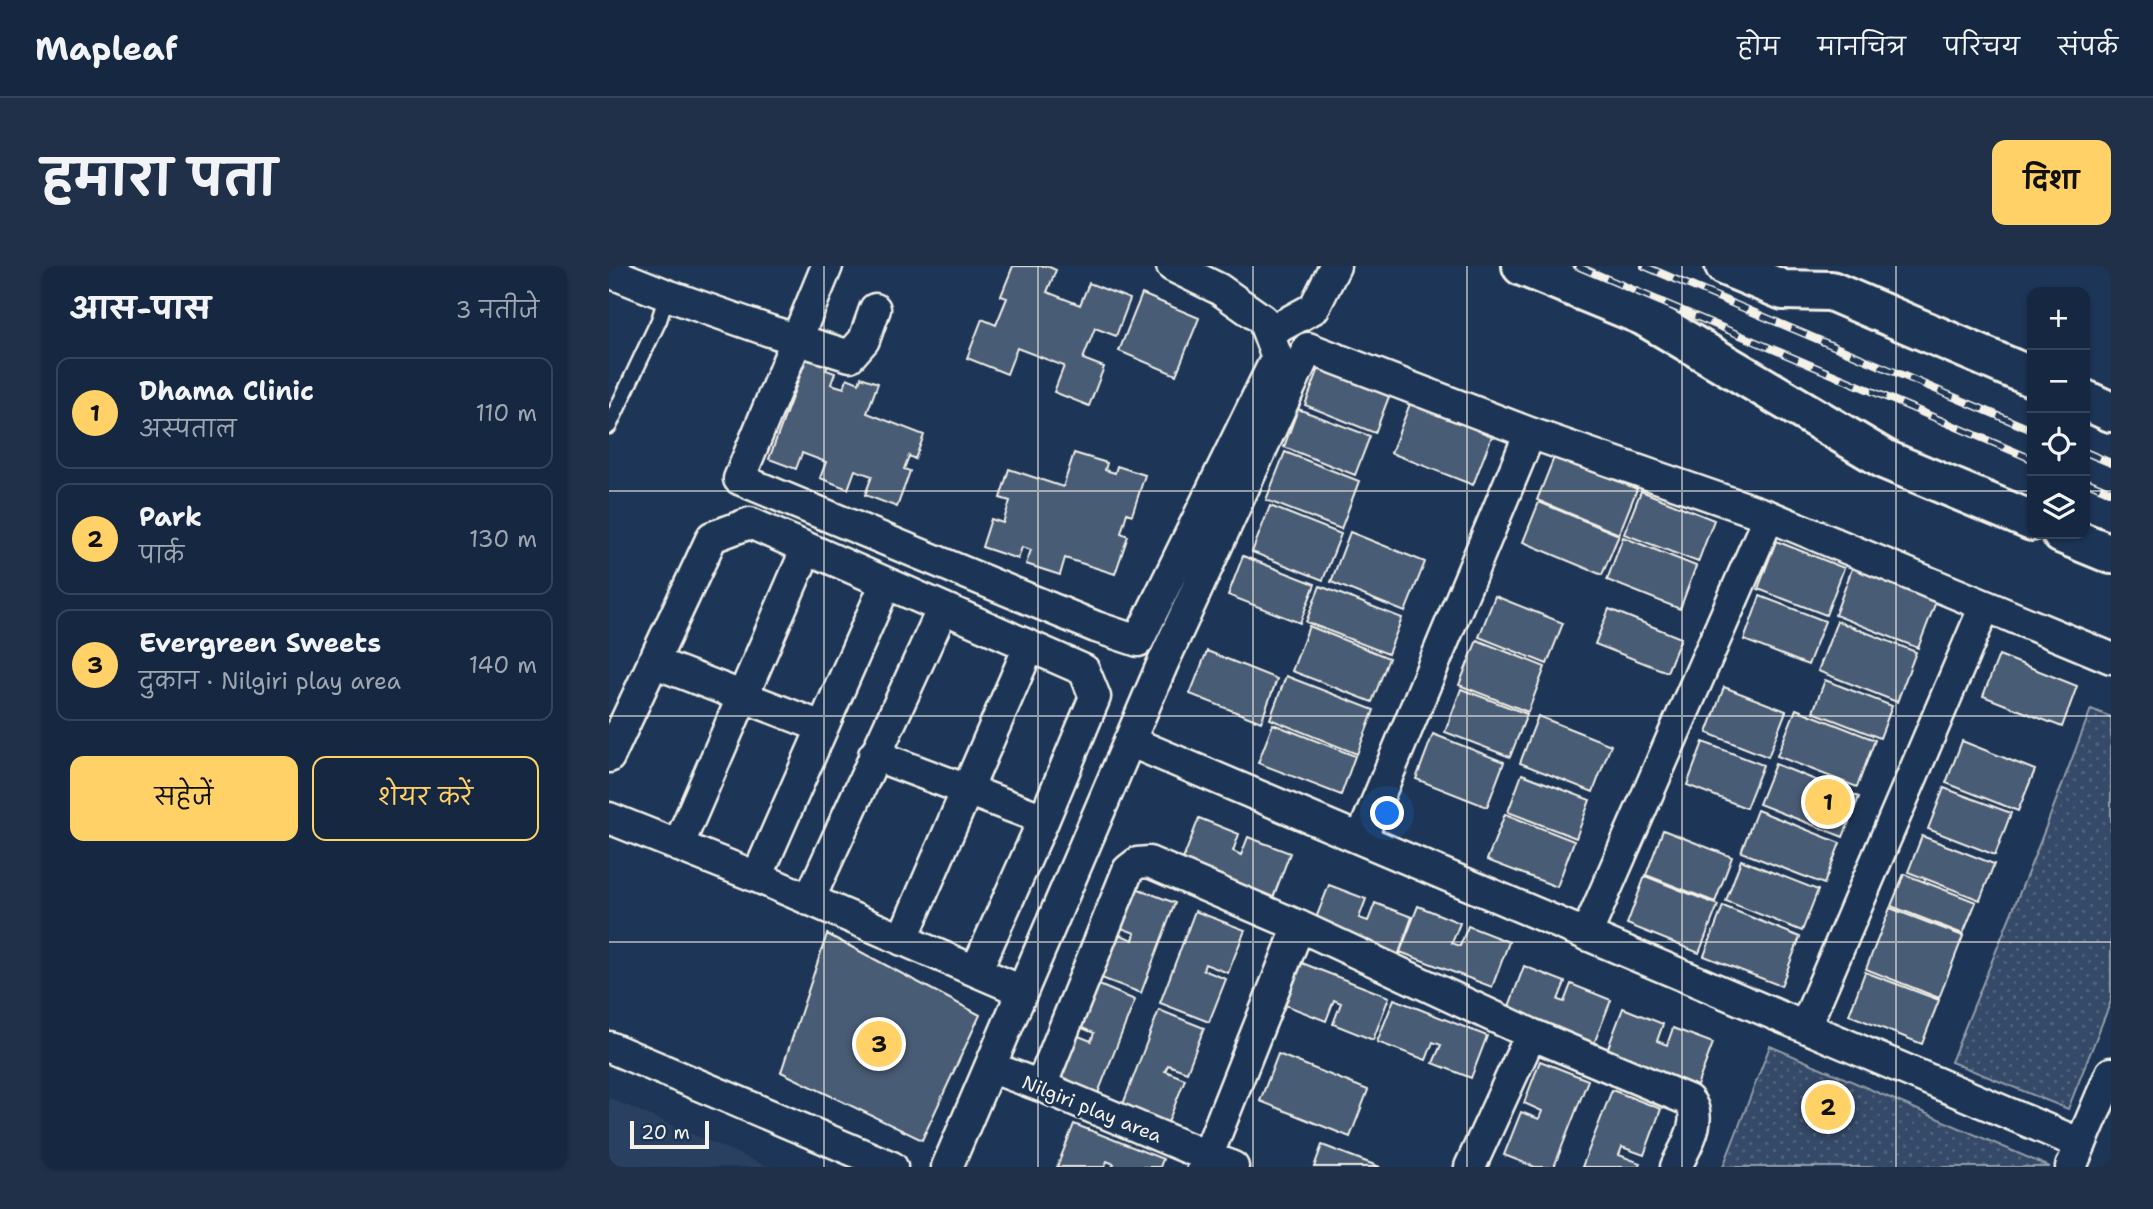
<!DOCTYPE html>
<html lang="hi">
<head>
<meta charset="utf-8">
<style>
	:root { --surface:#162841; --page:#1f3048; --text:#f1f3f6; --muted:#9ea6b1; --line:#35445a; --accent:#ffd166 }
	body { margin:0; font-family:"Shantell Sans","Playpen Sans Deva",sans-serif; background:var(--page); color:var(--text) }
	.controls { position:absolute; right:21px; top:21px; display:grid; overflow:hidden; border-radius:14px; box-shadow:0 2px 5px #0004 }
	.controls button { width:63px; height:63px; display:grid; place-items:center; padding:0; border:0; border-bottom:2px solid var(--line); background:var(--surface); color:var(--text); font:35px sans-serif }
	.scale { position:absolute; left:21px; bottom:18px; width:79px; box-sizing:border-box; padding-left:7px; border:4px solid #f4f1e8; border-top:0; font-size:19px; line-height:24px; white-space:nowrap; color:#f4f1e8; -webkit-text-stroke:5px #1d3557; paint-order:stroke }
	.you { position:absolute; left:779px; top:548px; width:24px; height:24px; margin:-18px; border:5px solid #fff; border-radius:50%; background:#1a73e8; box-shadow:0 0 0 10px #1a73e833 }
	.badge { display:grid; place-items:center; width:46px; height:46px; border-radius:50%; background:var(--accent); color:#111; font-size:23px; font-weight:700 }
	.pin { position:absolute; translate:-50% -50%; border:4px solid #fff; box-shadow:0 2px 7px #0006 }
	.list { margin:0; padding:0; list-style:none }
	h2 { display:flex; justify-content:space-between; align-items:center; height:91px; margin:0; padding:0 28px; font-size:30px }
	h2 small { font-size:23px; font-weight:400; color:var(--muted) }
	.list li { display:grid; grid-template-columns:46px 1fr auto; gap:21px; align-items:center; box-sizing:border-box; height:112px; margin:0 14px 14px; padding:0 14px; border:2px solid var(--line); border-radius:14px }
	.list b { display:block; font-size:26px; white-space:nowrap }
	.list p { margin:0; font-size:23px; white-space:nowrap; color:var(--muted) }
	.list em { font-size:23px; font-style:normal; color:var(--muted) }
	.actions { display:flex; gap:14px; padding:21px 28px }
	.actions a { flex:1; padding:16px 0; border:2px solid var(--accent); border-radius:14px; text-align:center; font-size:24px; color:var(--accent) }
	.actions .main { background:var(--accent); color:#111 }
	.icon { flex:none; width:38px; height:38px; fill:none; stroke:currentColor; stroke-width:2; stroke-linecap:round; stroke-linejoin:round }
	.map { position:relative; flex:none; width:1502px; height:901px; overflow:hidden; border-radius:14px }
	header { display:flex; align-items:center; gap:42px; box-sizing:border-box; height:98px; padding:0 35px; background:var(--surface); border-bottom:2px solid var(--line) }
	header strong { font-size:33px }
	nav { display:flex; gap:38px; margin-inline-start:auto; font-size:24px }
	.intro { display:flex; align-items:center; justify-content:space-between; box-sizing:border-box; height:168px; padding:0 42px }
	h1 { margin:0; font-size:49px }
	.button { padding:18px 32px; border-radius:14px; background:var(--accent); color:#111; font-size:24px; font-weight:700 }
	main { display:flex; gap:42px; padding:0 42px }
	aside { flex:1; background:var(--surface); border-radius:14px; box-shadow:0 2px 5px #0004 }
	.map>svg:first-child { display:block }
</style>
</head>
<body>
<header>
<strong>Mapleaf</strong>
<nav><a>होम</a><a>मानचित्र</a><a>परिचय</a><a>संपर्क</a></nav>
</header>
<div class="intro"><h1>हमारा पता</h1><a class="button">दिशा</a></div>
<main>
<aside>
<h2>आस-पास<small>3 नतीजे</small></h2>
<ul class="list">
<li><span class="badge">1</span><div><b>Dhama Clinic</b><p>अस्पताल</p></div><em>110 m</em></li>
<li><span class="badge">2</span><div><b>Park</b><p>पार्क</p></div><em>130 m</em></li>
<li><span class="badge">3</span><div><b>Evergreen Sweets</b><p>दुकान · Nilgiri play area</p></div><em>140 m</em></li>
</ul>
<div class="actions"><a class="main">सहेजें</a><a>शेयर करें</a></div>
</aside>
<div class="map">
<svg width="1502" height="901" viewBox="0 0 1502 901">
	<defs>
		<pattern id="park-dots" width="8" height="8" patternUnits="userSpaceOnUse" patternTransform="scale(1.75)"><rect width="8" height="8" fill="#354a67"/><path d="M2 2h.1M6 6h.1" fill="none" stroke="#53657d" stroke-width="1.8" stroke-linecap="round"/></pattern>
	</defs>
	<rect width="100%" height="100%" fill="#1d3557"/>
	<filter id="ink" filterUnits="userSpaceOnUse"><feTurbulence type="fractalNoise" baseFrequency=".0143" numOctaves="2"/><feDisplacementMap in="SourceGraphic" scale="14" xChannelSelector="R" yChannelSelector="G"/><feConvolveMatrix kernelMatrix="1 2 1 2 8 2 1 2 1" color-interpolation-filters="sRGB"/></filter>
	<g filter="url(#ink)">
		<path fill="#2a4060" d="M0,832L160,901H0Z"/>
		<path fill="url(#park-dots)" stroke="#949ea8" stroke-width="2" d="M1482,443L1502,451V735L1459,843L1342,796L1430,579Z
			M1161,780L1441,901H1114Z"/>
		<path fill="#485b74" stroke="#f4f1e8" stroke-width="2" d="M404,0H438L447,4L438,26L471,39L480,17L521,33L507,70L486,62L474,93L495,101L480,140L445,126L455,100L408,82L398,108L358,92L373,53L387,59L398,32L392,30Z
			M533,28L590,52L567,109L510,85Z
			M198,91L219,99L217,104L226,107L222,118L235,122L238,112L250,117L252,111L269,117L258,147L315,169L306,193L300,190L295,203L301,205L288,241L256,229L263,210L246,204L239,223L211,212L217,196L193,187L187,203L160,193Z
			M714,92L784,120L766,167L696,139Z
			M804,130L886,162L864,219L782,187Z
			M689,143L761,170L746,209L675,181Z
			M676,186L750,215L732,263L657,234Z
			M465,187L498,197L496,204L506,207L508,200L536,209L523,249L518,247L512,267L519,270L506,308L456,292L451,309L417,298L422,284L413,281L409,293L373,281L382,253L394,257L401,235L391,232L400,203L454,221Z
			M946,189L1028,223L1010,268L928,234Z
			M1032,225L1105,254L1089,296L1015,268Z
			M930,236L1010,269L993,309L914,276Z
			M661,240L732,268L714,314L643,286Z
			M741,266L816,296L796,346L722,316Z
			M1014,271L1087,300L1071,343L998,314Z
			M1167,275L1235,302L1217,349L1149,323Z
			M634,290L706,318L691,357L619,329Z
			M1244,300L1328,333L1309,382L1226,349Z
			M711,320L793,352L779,388L697,356Z
			M886,330L954,357L938,398L870,371Z
			M1151,330L1216,355L1199,399L1135,374Z
			M1000,343L1072,372L1058,406L986,378Z
			M1228,355L1307,386L1288,436L1209,405Z
			M700,360L780,392L763,436L683,405Z
			M868,374L936,401L919,446L850,419Z
			M598,385L668,413L652,456L581,428Z
			M1390,389L1468,420L1453,461L1374,430Z
			M677,410L765,444L748,488L661,453Z
			M1216,414L1283,440L1271,472L1204,446Z
			M1115,421L1177,445L1159,491L1098,467Z
			M852,423L918,448L901,491L836,466Z
			M1187,443L1266,474L1248,521L1168,490Z
			M929,450L1002,479L984,526L911,497Z
			M664,458L746,490L732,529L649,497Z
			M824,468L895,496L878,541L807,513Z
			M1353,475L1426,504L1409,545L1337,517Z
			M1094,476L1154,499L1137,542L1078,519Z
			M1166,498L1250,531L1234,571L1150,538Z
			M913,508L981,534L967,572L899,546Z
			M1335,522L1402,547L1386,589L1319,563Z
			M1148,544L1231,577L1215,618L1132,586Z
			M896,548L965,575L948,621L878,594Z
			M590,552L630,568L624,585L632,589L639,571L681,587L664,632L573,596Z
			M1054,564L1123,591L1106,636L1037,609Z
			M1313,570L1385,598L1371,634L1299,606Z
			M1132,594L1209,624L1193,665L1117,635Z
			M1295,608L1367,636L1354,668L1282,640Z
			M1036,610L1109,639L1090,687L1018,658Z
			M720,619L757,633L750,652L759,655L766,637L803,651L786,698L702,665Z
			M522,620L566,637L532,727L487,710L504,666L524,674L526,667L507,660Z
			M809,640L851,657L843,677L851,680L859,660L900,676L883,721L791,686Z
			M1114,640L1191,671L1172,720L1095,690Z
			M1281,642L1354,670L1330,732L1257,703Z
			M586,645L636,664L619,707L596,698L594,704L617,713L600,756L551,737Z
			M218,668L371,749L313,874L172,806Z
			M693,697L780,731L764,774L724,758L732,737L725,734L717,755L676,739Z
			M915,700L956,716L949,734L955,736L962,718L1002,734L984,780L898,746Z
			M1256,706L1330,734L1313,778L1240,749Z
			M483,716L526,734L489,827L446,809L462,767L482,775L485,767L466,759Z
			M785,733L878,770L862,812L824,797L832,779L824,776L817,794L768,776Z
			M1014,742L1054,758L1048,775L1058,779L1064,762L1104,777L1086,825L996,790Z
			M550,744L595,762L578,806L559,799L556,805L576,813L558,859L513,841Z
			M669,788L759,824L741,871L651,835Z
			M931,795L979,814L945,901H926L895,889L912,846L930,853L933,845L915,837Z
			M1003,824L1052,843L1035,889L1013,881L1010,889L1031,897L1030,901H973Z
			M465,858L554,893L551,901H503L505,898L498,895L496,901H448Z
			M713,879L771,901H705Z"/>
		<g fill="none" stroke-linecap="round" stroke-linejoin="round">
			<defs>
				<path id="service" d="M0,160L50,54L58,29"/>
				<path id="minor" d="M218,0L130,213L487,361L529,375L668,91L654,54L610,23L563,0
					M0,6L58,29L161,65L241,90L255,74L266,43
					M659,67L705,42L726,0
					M44,396L213,461
					M520,475L1472,878
					M265,489L435,553
					M0,491L103,271L141,257L475,404L486,431L435,553L367,705
					M0,552L148,611L413,725
					M752,573L921,167
					M69,580L198,282
					M148,611L277,317
					M200,634L334,342
					M977,669L1160,250
					M293,674L420,381
					M1196,761L1376,340
					M0,781L283,901
					M381,801L432,820L624,901
					M432,820L519,604L528,597L540,596L690,660L922,768L1079,834C1096,853 1076,881 1067,901
					M338,901L553,399L699,82L921,167L1160,250L1502,392
					M594,901L690,660
					M861,901L922,768
					M1462,901L1502,807"/>
				<path id="secondary" d="M913,0L1035,50L1277,194L1423,255
					M1116,0L1174,24L1222,25L1423,111
					M1476,134L1502,146
					M1453,268L1502,288"/>
			</defs>
			<use href="#service" stroke="#f4f1e8" stroke-width="19"/>
			<use href="#minor" stroke="#f4f1e8" stroke-width="35"/>
			<use href="#secondary" stroke="#f4f1e8" stroke-width="44"/>
			<use href="#service" stroke="#1d3557" stroke-width="14"/>
			<use href="#minor" stroke="#1d3557" stroke-width="30"/>
			<use href="#secondary" stroke="#1d3557" stroke-width="38"/>
			<defs>
				<path id="rail" d="M968,0L1423,193
					M1035,0L1423,164
					M1476,186L1502,197
					M1476,215L1502,226"/>
			</defs>
			<use href="#rail" stroke="#f4f1e8" stroke-width="8"/>
			<use href="#rail" stroke="#1d3557" stroke-width="5" stroke-dasharray="16" stroke-linecap="butt"/>
		</g>
	</g>
	<path fill="none" stroke="#f4f1e8" stroke-width="2" stroke-opacity="0.55" d="M215,0V901M429,0V901M644,0V901M858,0V901M1073,0V901M1287,0V901M0,225H1423M1476,225H1502M0,450H1502M0,676H1502"/>
	<g text-anchor="middle" dominant-baseline="central" stroke-width="5" stroke-linejoin="round" paint-order="stroke">
		<g font-size="19" fill="#f4f1e8" stroke="#1d3557">
			<text transform="translate(483 843) rotate(22)">Nilgiri play area</text>
		</g>
	</g>
</svg>
<div class="controls">
<button>+</button>
<button>−</button>
<button><svg class="icon" aria-label="locate" viewBox="0 0 24 24"><circle cx="12" cy="12" r="6"/><path d="M12 2v4M12 18v4M2 12h4M18 12h4"/></svg></button>
<button><svg class="icon" aria-label="layers" viewBox="0 0 24 24"><path d="M12 4l9 5-9 5-9-5zM3 14l9 5 9-5"/></svg></button>
</div>
<div class="scale">20 m</div>
<div class="you"></div>
<div class="pin badge" style="left:1219px;top:536px">1</div>
<div class="pin badge" style="left:1219px;top:841px">2</div>
<div class="pin badge" style="left:270px;top:778px">3</div>
</div>
</main>
</body>
</html>
